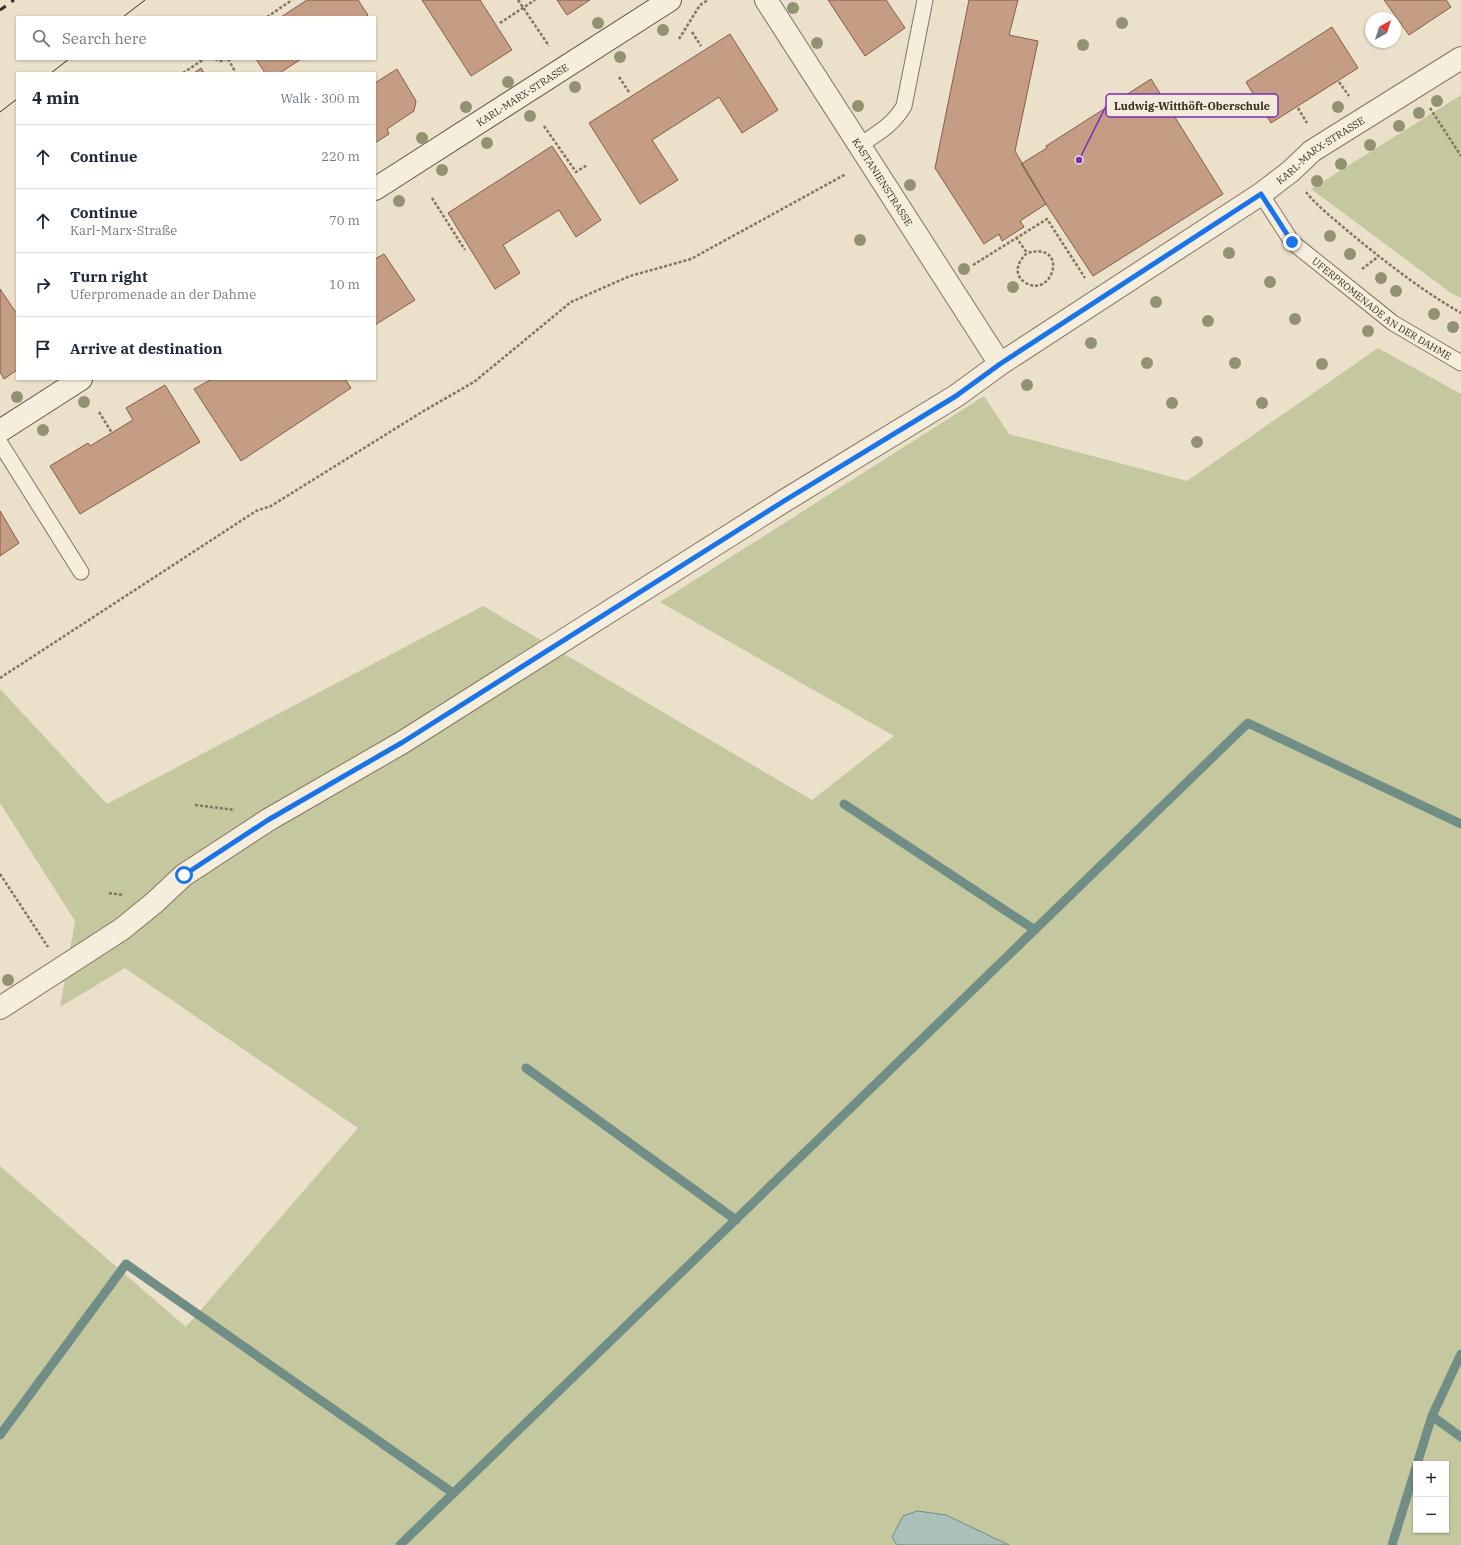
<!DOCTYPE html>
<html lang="en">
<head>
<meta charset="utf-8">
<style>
	:root { --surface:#fff; --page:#f2f2f3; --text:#1f2937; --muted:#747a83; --line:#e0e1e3 }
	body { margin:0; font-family:"IBM Plex Serif",serif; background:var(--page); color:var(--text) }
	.controls { position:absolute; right:12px; bottom:12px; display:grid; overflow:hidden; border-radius:0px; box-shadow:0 1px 3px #0004 }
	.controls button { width:36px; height:36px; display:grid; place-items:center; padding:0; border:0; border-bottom:1px solid var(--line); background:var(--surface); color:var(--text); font:20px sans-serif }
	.compass { position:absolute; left:1365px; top:12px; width:36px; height:36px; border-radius:50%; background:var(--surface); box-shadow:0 1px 3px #0004; rotate:39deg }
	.stop { position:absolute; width:12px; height:12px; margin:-9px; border:3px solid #1a73e8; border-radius:50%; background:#fff }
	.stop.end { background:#1a73e8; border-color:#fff; box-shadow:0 1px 4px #0008 }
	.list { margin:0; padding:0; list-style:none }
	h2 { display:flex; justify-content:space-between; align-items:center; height:52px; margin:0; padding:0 16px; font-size:17px }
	h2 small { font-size:13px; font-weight:400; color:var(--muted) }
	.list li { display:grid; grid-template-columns:26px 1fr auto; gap:12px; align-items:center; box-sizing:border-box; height:64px; padding:0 16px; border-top:1px solid var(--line) }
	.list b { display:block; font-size:15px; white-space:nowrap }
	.list p { margin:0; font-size:13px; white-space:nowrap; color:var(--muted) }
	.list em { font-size:13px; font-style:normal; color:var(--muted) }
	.icon { flex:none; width:22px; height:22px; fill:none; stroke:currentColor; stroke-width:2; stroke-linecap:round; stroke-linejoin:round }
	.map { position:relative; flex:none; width:1461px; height:1545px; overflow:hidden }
	.search { position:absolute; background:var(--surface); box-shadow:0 1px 3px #0004; left:16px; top:16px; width:360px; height:44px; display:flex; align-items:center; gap:10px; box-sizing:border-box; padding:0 14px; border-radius:0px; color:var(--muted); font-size:15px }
	.panel { position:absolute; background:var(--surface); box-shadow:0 1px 3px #0004; left:16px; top:72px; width:360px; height:308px; border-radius:0px }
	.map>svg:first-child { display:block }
</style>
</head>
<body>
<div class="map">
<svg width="1461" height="1545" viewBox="0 0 1461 1545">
	<rect width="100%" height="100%" fill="#ebe0ca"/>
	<path fill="#c5c89f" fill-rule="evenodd" d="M1461,95V298L1451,293L1311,189Z
		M1378,348L1461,394V1545H1009L946,1516L893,1537L897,1545H0V1166L186,1327L358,1128L125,968L60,1007L75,921L0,803V689L107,804L483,606L812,800L894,736L660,602L984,396L1009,434L1187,481ZM1416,1464H1446V1530H1416Z"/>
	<path fill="#aac0b9" stroke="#718e86" d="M917,1511L946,1515L1009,1545H897L892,1537L903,1516Z"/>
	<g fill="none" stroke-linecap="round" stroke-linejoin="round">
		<path stroke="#718e86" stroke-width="9" d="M844,804L1035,930
			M526,1068L736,1220
			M1432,1416L1461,1437
			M0,1435L126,1264L453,1493
			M1417,1464L1432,1416L1461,1354
			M400,1545L1248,723L1461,824
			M1392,1545L1416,1467"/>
	</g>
	<path fill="#c59d84" stroke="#835d48" d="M307,0H358L368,15L366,17H281Z
		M422,0H480L512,50L471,76Z
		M557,0H590L567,15Z
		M828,0H886L905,28L865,56Z
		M969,0H1018L1009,35L1038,41L1015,151L1046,204L1020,221L1024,227L1002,241L999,234L984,244L935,168Z
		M1384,0H1446L1451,7L1409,35Z
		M1332,27L1358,68L1271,123L1246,82Z
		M730,34L778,110L742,133L719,97L652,140L678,180L640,204L589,123Z
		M256,59H301L280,73H265Z
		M201,68L204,73H194Z
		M397,69L416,101L414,111L387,129L389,134L375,143V83Z
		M1151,79L1223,194L1093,276L1046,204L1021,164L1047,148L1046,146Z
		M552,146L601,220L576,237L559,210L503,245L520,273L495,289L448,213Z
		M384,254L415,300L375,325V259Z
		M0,289L17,314V370L4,379L0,372Z
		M212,379H345L351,388L241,461L194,389Z
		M165,385L200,442L80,514L50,466L88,443L90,446L133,420L126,408Z
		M0,511L19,543L0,556Z"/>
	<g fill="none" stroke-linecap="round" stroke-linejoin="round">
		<defs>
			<g id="lane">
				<path d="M860,145C878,133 893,125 904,106L925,0"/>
				<path id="s1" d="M1261,194L1292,242L1393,323L1461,363"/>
				<path d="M0,443L81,572"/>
			</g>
			<g id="street">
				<path id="s2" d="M766,0L1000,364"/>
				<path id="s3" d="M0,1008L122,929L154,903L184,875L268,820L403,742L784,501L956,396L1000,364L1261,194L1291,171L1312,151L1461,58"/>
			</g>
			<g id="secondary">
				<path id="s4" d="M375,189L670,0"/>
				<path d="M0,431L81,379"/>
			</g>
		</defs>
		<use href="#lane" stroke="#867360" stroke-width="17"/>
		<use href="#street" stroke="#867360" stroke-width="24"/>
		<use href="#secondary" stroke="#685443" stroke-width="24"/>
		<path stroke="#867360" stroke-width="2.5" stroke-dasharray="3 2" stroke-linecap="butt" d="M518,0L549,46
			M267,17L292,0
			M500,23L535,0
			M692,32L701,46
			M679,39L700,5L708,0
			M215,59L221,61L226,59
			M228,59L236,73
			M183,73L204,59
			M619,77L629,92
			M1339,82L1349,96
			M1298,108L1307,123
			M1430,108L1461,156
			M544,126L576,172L587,165
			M1306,192C1318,207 1334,219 1349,232C1384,261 1421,290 1461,313
			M432,198L465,250
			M1016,237L1027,253C1018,261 1012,275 1026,283C1053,299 1070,241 1027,253
			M973,265L1047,219L1085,278
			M1362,269L1379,256
			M99,412L112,433
			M0,678L256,511L271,506L422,412L474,382L571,302L630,276L691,259L846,174
			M195,805L235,810
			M0,874L48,947
			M109,893L123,895"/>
		<use href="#lane" stroke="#f6eedd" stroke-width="15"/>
		<use href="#street" stroke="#f6eedd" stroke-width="22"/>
		<use href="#secondary" stroke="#f6eedd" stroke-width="22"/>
		<path stroke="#382c22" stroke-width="1" d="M123,17L145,0
			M51,73L69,59
			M0,112L17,99"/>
		<path stroke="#382c22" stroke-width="3" stroke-dasharray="7 7" stroke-linecap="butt" d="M0,10L14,0"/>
	</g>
	<g fill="#929273">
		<circle cx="793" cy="8" r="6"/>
		<circle cx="598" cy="23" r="6"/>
		<circle cx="1122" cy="23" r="6"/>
		<circle cx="663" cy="30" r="6"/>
		<circle cx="817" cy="43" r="6"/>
		<circle cx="1083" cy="45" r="6"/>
		<circle cx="620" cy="57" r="6"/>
		<circle cx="508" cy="82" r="6"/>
		<circle cx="575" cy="87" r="6"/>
		<circle cx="1437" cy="101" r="6"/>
		<circle cx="858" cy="106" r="6"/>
		<circle cx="466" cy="107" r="6"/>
		<circle cx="1338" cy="107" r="6"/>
		<circle cx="1419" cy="113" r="6"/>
		<circle cx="530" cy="116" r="6"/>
		<circle cx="1399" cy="126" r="6"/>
		<circle cx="422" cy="138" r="6"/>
		<circle cx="487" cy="143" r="6"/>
		<circle cx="1370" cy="145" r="6"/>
		<circle cx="1341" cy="164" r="6"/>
		<circle cx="442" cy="170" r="6"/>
		<circle cx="1317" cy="181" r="6"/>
		<circle cx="910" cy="185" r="6"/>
		<circle cx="399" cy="201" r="6"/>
		<circle cx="1330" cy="236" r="6"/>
		<circle cx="860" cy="240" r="6"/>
		<circle cx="1229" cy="253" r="6"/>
		<circle cx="1350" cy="254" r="6"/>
		<circle cx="964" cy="269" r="6"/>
		<circle cx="1381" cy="278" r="6"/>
		<circle cx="1270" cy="282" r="6"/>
		<circle cx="1013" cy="287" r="6"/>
		<circle cx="1396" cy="291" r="6"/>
		<circle cx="1156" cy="302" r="6"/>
		<circle cx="1434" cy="314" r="6"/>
		<circle cx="1295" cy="319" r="6"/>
		<circle cx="1208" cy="321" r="6"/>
		<circle cx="1453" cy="327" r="6"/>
		<circle cx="1368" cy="331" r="6"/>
		<circle cx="1091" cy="343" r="6"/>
		<circle cx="1147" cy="363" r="6"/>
		<circle cx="1235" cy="363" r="6"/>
		<circle cx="1322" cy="364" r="6"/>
		<circle cx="1027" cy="385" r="6"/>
		<circle cx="17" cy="397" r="6"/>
		<circle cx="84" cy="402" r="6"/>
		<circle cx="1172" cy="403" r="6"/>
		<circle cx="1262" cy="403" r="6"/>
		<circle cx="43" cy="430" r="6"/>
		<circle cx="1197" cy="442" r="6"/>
		<circle cx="8" cy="980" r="6"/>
	</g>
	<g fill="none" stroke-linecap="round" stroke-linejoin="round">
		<path stroke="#1a73e8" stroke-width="5" d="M184,875L268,820L403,742L784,501L956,396L1000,364L1261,194L1292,242"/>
	</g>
	<g text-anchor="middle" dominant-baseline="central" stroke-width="3" stroke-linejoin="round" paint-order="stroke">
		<g font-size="10" fill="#382c22" stroke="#f3ebd9">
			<text stroke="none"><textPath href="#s4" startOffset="175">KARL-MARX-STRASSE</textPath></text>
			<text stroke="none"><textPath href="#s3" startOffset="1576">KARL-MARX-STRASSE</textPath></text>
			<text stroke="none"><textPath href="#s2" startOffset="216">KASTANIENSTRASSE</textPath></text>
			<text stroke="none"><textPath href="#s1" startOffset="169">UFERPROMENADE AN DER DAHME</textPath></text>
		</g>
	</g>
	<path fill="none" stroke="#7b2cbf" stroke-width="1.5" d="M1079 160L1106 106"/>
	<circle fill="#7b2cbf" stroke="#f3ebd9" stroke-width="1.5" cx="1079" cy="160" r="4"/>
	<rect fill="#f3ebd9" stroke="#7b2cbf" stroke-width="1.5" x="1106" y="94" width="172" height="23" rx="4"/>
	<g font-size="11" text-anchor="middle" font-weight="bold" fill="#382c22">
		<text x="1192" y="110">Ludwig-Witthöft-Oberschule</text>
	</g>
</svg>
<div class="controls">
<button>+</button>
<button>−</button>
</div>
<svg class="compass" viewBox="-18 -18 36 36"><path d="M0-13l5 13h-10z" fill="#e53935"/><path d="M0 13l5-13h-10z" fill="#747a83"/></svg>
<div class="stop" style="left:184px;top:875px"></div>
<div class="stop end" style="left:1292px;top:242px"></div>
<div class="search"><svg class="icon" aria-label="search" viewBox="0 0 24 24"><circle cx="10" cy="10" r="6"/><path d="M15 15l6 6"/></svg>Search here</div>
<section class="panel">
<h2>4 min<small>Walk · 300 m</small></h2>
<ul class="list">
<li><svg class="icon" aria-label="ahead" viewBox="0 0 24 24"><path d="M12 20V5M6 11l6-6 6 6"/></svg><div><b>Continue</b></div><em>220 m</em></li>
<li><svg class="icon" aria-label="ahead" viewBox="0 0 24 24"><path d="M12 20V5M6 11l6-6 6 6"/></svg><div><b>Continue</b><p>Karl-Marx-Straße</p></div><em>70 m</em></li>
<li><svg class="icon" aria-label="right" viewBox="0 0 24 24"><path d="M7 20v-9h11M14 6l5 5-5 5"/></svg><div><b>Turn right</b><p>Uferpromenade an der Dahme</p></div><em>10 m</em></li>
<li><svg class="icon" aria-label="arrive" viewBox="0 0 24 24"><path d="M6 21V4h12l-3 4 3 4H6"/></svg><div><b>Arrive at destination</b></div></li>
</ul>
</section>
</div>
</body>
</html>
